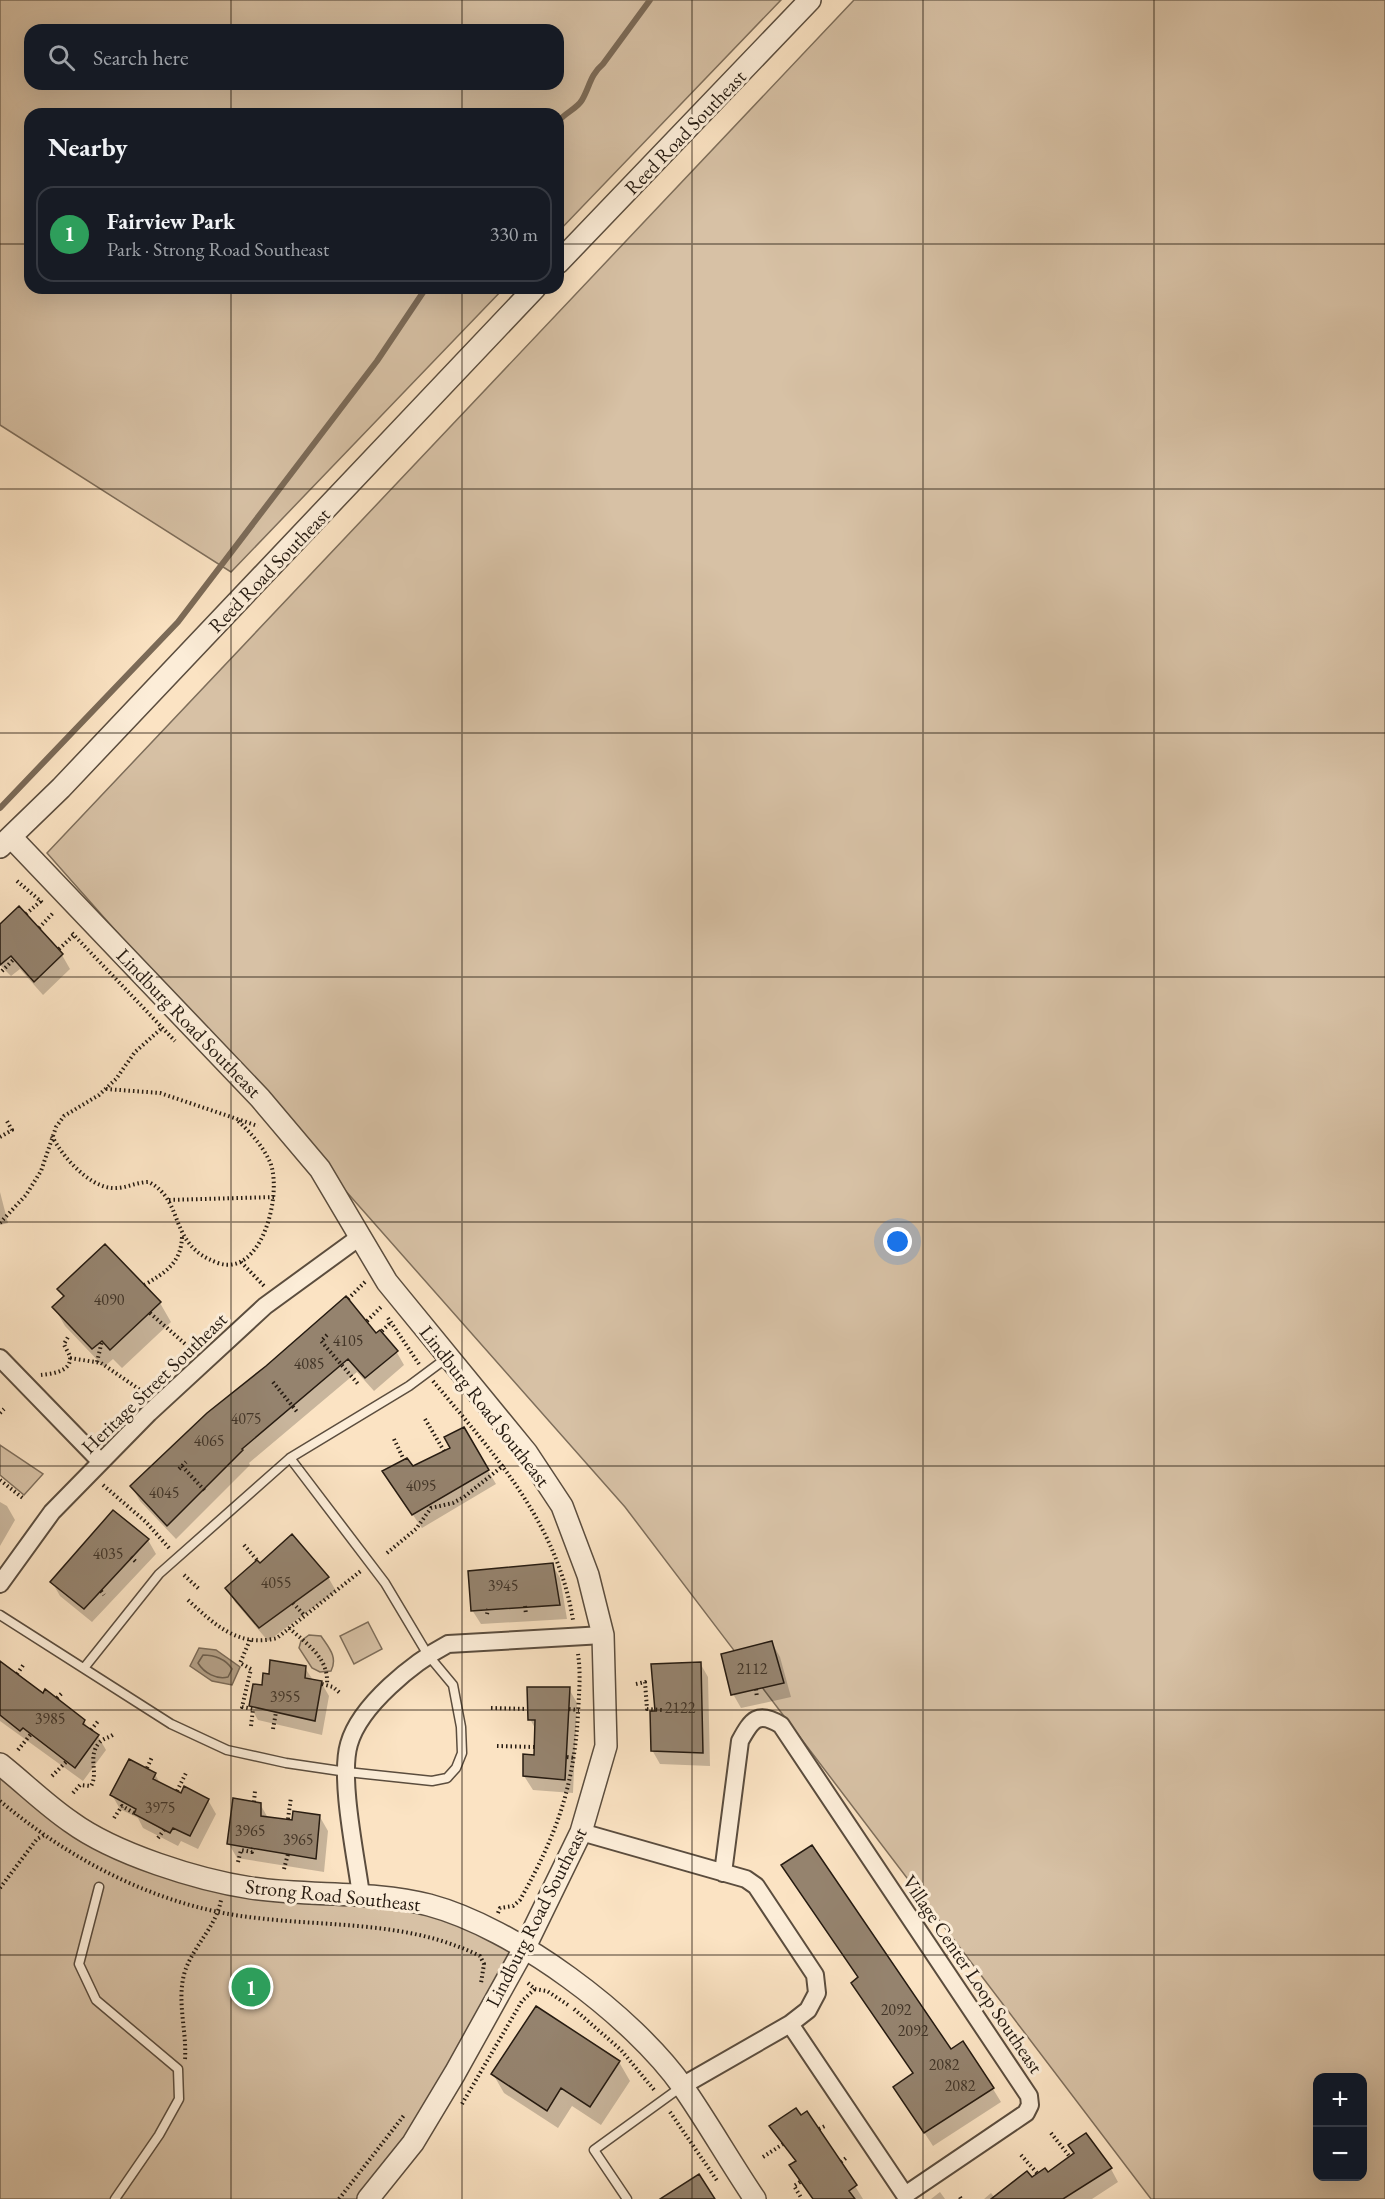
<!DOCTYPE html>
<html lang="en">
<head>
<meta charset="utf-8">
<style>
	:root { --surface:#171b24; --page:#242831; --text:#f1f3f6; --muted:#9ea1a6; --line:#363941; --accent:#ea580c }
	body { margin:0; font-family:"EB Garamond",serif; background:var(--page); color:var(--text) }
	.controls { position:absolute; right:18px; bottom:18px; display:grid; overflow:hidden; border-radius:12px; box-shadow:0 6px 24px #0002 }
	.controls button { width:54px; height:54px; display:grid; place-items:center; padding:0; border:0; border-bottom:2px solid var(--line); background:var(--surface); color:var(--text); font:30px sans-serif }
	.you { position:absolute; left:898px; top:1242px; width:21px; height:21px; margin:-15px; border:4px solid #fff; border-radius:50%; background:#1a73e8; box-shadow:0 0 0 9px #1a73e833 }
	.badge { display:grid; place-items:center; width:39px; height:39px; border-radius:50%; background:var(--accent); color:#fff; font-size:20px; font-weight:700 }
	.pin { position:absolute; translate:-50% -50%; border:3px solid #fff; box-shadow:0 2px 6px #0006 }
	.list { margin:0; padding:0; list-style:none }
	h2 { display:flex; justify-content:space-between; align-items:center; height:78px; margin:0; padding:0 24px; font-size:26px }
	h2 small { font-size:20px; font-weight:400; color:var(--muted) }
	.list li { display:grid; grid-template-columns:39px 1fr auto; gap:18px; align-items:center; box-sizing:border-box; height:96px; margin:0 12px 12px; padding:0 12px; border:2px solid var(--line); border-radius:18px }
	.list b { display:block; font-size:22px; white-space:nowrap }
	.list p { margin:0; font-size:20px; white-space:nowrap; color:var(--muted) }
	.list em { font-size:20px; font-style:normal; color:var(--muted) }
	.icon { flex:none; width:33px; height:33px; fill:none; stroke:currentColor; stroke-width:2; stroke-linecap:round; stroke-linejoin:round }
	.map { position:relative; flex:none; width:1385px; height:2199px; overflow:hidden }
	.search { position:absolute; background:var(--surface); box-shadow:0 6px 24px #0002; left:24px; top:24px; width:540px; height:66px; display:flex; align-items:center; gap:15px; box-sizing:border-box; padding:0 21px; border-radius:18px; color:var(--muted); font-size:22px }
	.panel { position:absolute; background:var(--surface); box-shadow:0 6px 24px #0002; left:24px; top:108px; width:540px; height:186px; border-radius:18px }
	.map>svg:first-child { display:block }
</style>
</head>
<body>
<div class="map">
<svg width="1385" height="2199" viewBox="0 0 1385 2199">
	<rect width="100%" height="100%" fill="#fbe3c3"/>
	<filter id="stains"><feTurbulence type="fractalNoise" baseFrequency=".00333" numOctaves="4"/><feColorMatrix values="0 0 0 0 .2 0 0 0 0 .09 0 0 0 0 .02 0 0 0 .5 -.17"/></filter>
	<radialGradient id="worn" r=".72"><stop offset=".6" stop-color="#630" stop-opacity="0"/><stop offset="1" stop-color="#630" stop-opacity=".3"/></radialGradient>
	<path fill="#d7c1a5" stroke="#7e6e5b" stroke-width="1.5" fill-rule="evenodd" d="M0,0H781L558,232V114H30V288H504L231,572L0,425ZM30,30H558V84H30Z
		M854,0H1385V2199H1151L625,1507L47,853ZM1318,2078H1362V2176H1318Z
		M0,1445L43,1474L24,1495L0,1475Z
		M368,1622L382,1649L354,1664L340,1636Z
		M309,1635L321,1636C329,1648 338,1657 331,1671L320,1672L312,1668L299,1648L301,1641Z
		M0,1764L43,1799L177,1870L429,1905L525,1947L368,2199H0Z"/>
	<path fill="#b39f86" stroke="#7b6a57" stroke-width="1.5" d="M199,1648L216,1650L240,1667L232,1685L212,1681L190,1666Z"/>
	<path fill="#0003" d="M19,909L62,955L70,969L43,995L20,969L11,976L0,965V926Z
		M0,1192L8,1223L0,1225Z
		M59,1289L160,1303L171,1322L122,1368L113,1359L104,1367L65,1326L54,1307L64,1298Z
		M376,1335L396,1351L404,1365L374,1391L357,1372L249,1463L250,1465L176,1539L140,1501L132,1487Z
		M463,1429L496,1484L422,1528L392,1485L413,1468L452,1449Z
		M0,1502L7,1506L15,1520L0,1546Z
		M148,1540L156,1554L92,1622L60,1596L52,1582Z
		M552,1564L560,1578L567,1619L481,1624L472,1610Z
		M259,1566L328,1577L336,1591L268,1641L235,1602L227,1588Z
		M772,1643L780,1657L791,1697L741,1708L733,1694Z
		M700,1663L708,1677L710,1766L660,1764L652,1750L656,1713Z
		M305,1668L313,1680L321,1682L329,1696L322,1735L258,1720L250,1706L263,1687Z
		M0,1670L84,1721L89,1730L98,1736L106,1750L83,1781L0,1721Z
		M569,1689L577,1703L573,1793L533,1790L524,1776L536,1756V1730L530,1719Z
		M155,1774L161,1785L181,1795L208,1800L216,1814L198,1849L181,1841L178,1846L143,1828L138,1818L120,1809L112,1795Z
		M260,1804L268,1818L293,1822L320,1817L328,1831L324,1872L237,1858L229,1844Z
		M859,1979L950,2051L993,2089L1001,2102L933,2146L895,2088L914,2075Z
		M619,2062L630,2081L601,2125L572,2106L558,2128L504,2093L493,2074Z
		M806,2113L855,2186L863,2199H813L798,2179L791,2165L796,2162L771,2126Z
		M1076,2154L1111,2169L1118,2182L1092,2199H984L991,2193L995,2198L1047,2174Z
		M940,2192L945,2199H931Z"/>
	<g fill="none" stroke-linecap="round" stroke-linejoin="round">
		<path stroke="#6c5d4c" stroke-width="1.5" d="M203,1655C214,1655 226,1659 232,1669L228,1677C217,1680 204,1673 198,1663Z"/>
		<path stroke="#7b6a57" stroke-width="6" d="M558,122C564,113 577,109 582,100C590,86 590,75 603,64L650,0
			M0,808L178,622L377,361L426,288"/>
	</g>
	<path fill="#95836e" stroke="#261b11" stroke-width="1.5" d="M19,906L63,954L34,982L11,956L0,965V924Z
		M105,1244L161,1302L110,1350L102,1341L92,1349L52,1307L64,1296L57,1289Z
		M346,1296L376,1333L380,1330L398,1351L365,1378L348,1359L242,1449L243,1450L167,1526L130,1486L207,1413L266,1366Z
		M464,1427L489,1470L412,1515L382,1471L407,1458L413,1466L450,1448L444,1437Z
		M113,1510L149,1539L84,1609L50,1582Z
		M292,1534L329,1577L259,1628L225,1588L257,1560L260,1563Z
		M553,1563L560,1605L471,1611L468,1571Z
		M772,1641L784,1683L731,1695L721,1654Z
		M270,1660L306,1666L305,1678L322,1681L315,1721L249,1706L253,1684L262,1685L263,1673L269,1674Z
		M0,1661L43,1693L45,1689L85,1720L83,1724L99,1735L75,1768L23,1728L20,1731L0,1715Z
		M701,1662L703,1753L651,1751L650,1711H655L651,1664Z
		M527,1687H570L565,1780L523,1776V1754L534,1755L535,1720H528Z
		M129,1759L156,1773L153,1779L181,1793L184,1786L209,1799L190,1836L173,1828L170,1833L134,1814L136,1809L110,1795Z
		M233,1798L261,1803V1816L292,1820L293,1811L320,1815L316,1859L227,1844Z
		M812,1845L951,2049L963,2041L994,2088L924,2133L893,2087L913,2073L851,1983L858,1977L781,1865Z
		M536,2006L620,2061L590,2107L561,2088L547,2111L491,2074Z
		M796,2108L801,2115L807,2111L857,2185L849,2191L855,2199H813L789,2165L796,2161L769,2126Z
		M1086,2133L1112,2168L1063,2199H991L1027,2171L1032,2177L1045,2168L1048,2172L1074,2153L1068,2145Z
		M699,2174L715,2199H660Z"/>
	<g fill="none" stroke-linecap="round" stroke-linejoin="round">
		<defs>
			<path id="service" d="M0,1615L171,1724L227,1750L286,1763L347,1772L432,1781L447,1778L456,1768L462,1753L461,1727L453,1685L428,1655L385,1583L290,1458
				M84,1668L159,1574L290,1458L409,1386L448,1357
				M99,1887L79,1964L96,2000L178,2069L179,2099L159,2135L115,2199
				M627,2199L594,2150L681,2087"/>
			<path id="minor" d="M0,1358L101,1462
				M0,1584L52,1512L149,1413L265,1306L361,1236
				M581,1832L746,1879L756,1886L815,1975L817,1993L808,2010L790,2024L682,2086
				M723,1873L740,1741C752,1719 758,1711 781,1725L1029,2096L1030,2105L1026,2113L905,2195L790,2024
				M361,1895C356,1857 339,1778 349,1744C360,1705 414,1662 448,1644L603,1635"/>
			<path id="tertiary" d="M558,263L810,0
				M11,837L260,1098L320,1169L387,1282L527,1453L562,1506L588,1575L603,1635L606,1746L581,1832L525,1947L455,2073L413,2143L368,2199
				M0,847L61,788L535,288
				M0,1764C24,1783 46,1805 71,1822C115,1854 198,1880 251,1888C310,1897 371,1890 429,1905C515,1928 632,2015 683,2087C708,2123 730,2162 755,2199"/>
		</defs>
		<use href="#service" stroke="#5b4d3e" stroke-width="11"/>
		<use href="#minor" stroke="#5b4d3e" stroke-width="20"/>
		<use href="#tertiary" stroke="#5b4d3e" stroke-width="24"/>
		<path stroke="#261b11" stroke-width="4" stroke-dasharray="1.5 3" stroke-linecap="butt" d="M17,881L44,904
			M26,914L41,901
			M39,928L53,913
			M72,933L175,1041
			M59,949L74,935
			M2,971L14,959
			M106,1089L160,1093L258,1126
			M52,1136C62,1156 88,1186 112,1188C125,1189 136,1182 149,1182C186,1202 167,1245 218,1263C262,1278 283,1193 270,1162C263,1146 249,1131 236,1119
			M0,1137L12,1130L7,1121
			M169,1200L274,1197
			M0,1223L26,1195L41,1171L56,1127L64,1116L99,1095L116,1079L135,1052L162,1028
			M241,1262L265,1287
			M144,1285C165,1273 181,1263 182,1237
			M348,1299L365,1282
			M150,1313L192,1350
			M388,1318L419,1364
			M367,1321L381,1307
			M382,1331L391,1322
			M327,1335L321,1341L358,1384
			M70,1358L101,1363L146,1394
			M97,1362L102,1341
			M41,1375C50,1374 71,1372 70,1358C70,1354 65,1348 64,1344L68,1337
			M433,1381C494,1454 557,1522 573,1620
			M273,1382L298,1413
			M0,1413L4,1409
			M425,1419L444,1451
			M394,1439L404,1460
			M182,1466L206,1492
			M179,1469L186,1462
			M0,1480L24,1499
			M103,1485L146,1522L169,1548
			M244,1545L257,1560
			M387,1553L416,1529L431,1508L453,1503L464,1497L504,1465
			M131,1557L136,1562
			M184,1575L199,1589
			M101,1591L104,1595
			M188,1600C214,1624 238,1648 277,1638L362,1570
			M293,1603L304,1615
			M525,1606L526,1614
			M487,1614L488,1609
			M289,1628C308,1645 329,1658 327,1685
			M250,1640L240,1663L251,1669L242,1707L253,1709L251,1726
			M17,1674L24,1664
			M322,1684L333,1687L341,1694
			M636,1684L645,1682L647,1709L662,1710
			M756,1689L757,1698
			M57,1698L62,1693
			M491,1708L528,1709
			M569,1709L579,1710
			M273,1729L276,1712
			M91,1730L99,1720
			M497,1746L534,1747
			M18,1750L31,1734
			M567,1757L575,1758
			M147,1768L152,1757
			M52,1776L66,1762
			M177,1791L186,1773
			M73,1793L80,1785L91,1786C99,1772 87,1757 99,1743C103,1738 110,1738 115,1733
			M0,1801C73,1862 161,1908 257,1918C333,1927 409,1921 480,1956L484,1964L481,1983
			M254,1802L255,1791
			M114,1818L122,1806L134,1813
			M288,1819L291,1797
			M158,1838L164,1830
			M238,1862L241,1850L252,1852L253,1848
			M284,1869L288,1854
			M0,1888L37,1839L44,1835
			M498,1913L500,1908L513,1906L520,1900C556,1836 574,1787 578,1714C579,1693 581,1674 578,1654
			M528,1983L535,1989L547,1991L568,2005
			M574,2009L621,2050L655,2091
			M185,2059C187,2030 176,2000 185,1971C194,1945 216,1927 221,1900
			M462,2104L522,2001L535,1989
			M670,2112L718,2182
			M819,2129L825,2126
			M1051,2133L1070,2157
			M1021,2155L1037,2173
			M763,2157L783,2144
			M841,2162L846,2158
			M800,2182L794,2186L802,2199
			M960,2197L961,2199
			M339,2199L405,2114"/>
		<use href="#service" stroke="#fcedd8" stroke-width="8"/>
		<use href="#minor" stroke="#fcedd8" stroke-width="16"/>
		<use href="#tertiary" stroke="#fcedd8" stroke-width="21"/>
	</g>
	<path fill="none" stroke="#261b11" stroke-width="1.5" stroke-opacity="0.55" d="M231,0V30M462,0V30M692,0V2199M923,0V2199M1154,0V2199M231,84V114M462,84V114M0,244H30M558,244H1385M231,288V2199M462,288V2199M0,489H1385M0,733H1385M0,977H1385M0,1222H1385M0,1466H1385M0,1710H1385M0,1955H1385"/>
	<g text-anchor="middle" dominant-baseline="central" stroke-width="6" stroke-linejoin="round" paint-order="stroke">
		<g font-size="16" fill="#423528">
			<text x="109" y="1299">4090</text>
			<text x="348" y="1340">4105</text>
			<text x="309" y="1363">4085</text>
			<text x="246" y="1418">4075</text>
			<text x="209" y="1440">4065</text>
			<text x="421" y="1485">4095</text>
			<text x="164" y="1492">4045</text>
			<text x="108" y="1553">4035</text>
			<text x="276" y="1582">4055</text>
			<text x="503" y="1585">3945</text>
			<text x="752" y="1668">2112</text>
			<text x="285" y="1696">3955</text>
			<text x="680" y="1707">2122</text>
			<text x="50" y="1718">3985</text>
			<text x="160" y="1807">3975</text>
			<text x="250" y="1830">3965</text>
			<text x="298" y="1839">3965</text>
			<text x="896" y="2009">2092</text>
			<text x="913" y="2030">2092</text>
			<text x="944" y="2064">2082</text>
			<text x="960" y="2085">2082</text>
		</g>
		<g font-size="20" fill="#261b11" stroke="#fcedd8">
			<text transform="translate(685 132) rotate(-46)">Reed Road Southeast</text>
			<text transform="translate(269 570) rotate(-46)">Reed Road Southeast</text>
			<text transform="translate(189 1023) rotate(46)">Lindburg Road Southeast</text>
			<text transform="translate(154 1383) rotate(-44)">Heritage Street Southeast</text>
			<text transform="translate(485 1406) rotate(52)">Lindburg Road Southeast</text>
			<text transform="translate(333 1895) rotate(6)">Strong Road Southeast</text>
			<text transform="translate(536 1917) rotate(-63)">Lindburg Road Southeast</text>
			<text transform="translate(973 1974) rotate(56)">Village Center Loop Southeast</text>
		</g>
	</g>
	<rect width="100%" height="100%" filter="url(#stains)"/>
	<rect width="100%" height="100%" fill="url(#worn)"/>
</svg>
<div class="controls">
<button>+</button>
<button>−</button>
</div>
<div class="you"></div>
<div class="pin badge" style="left:251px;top:1987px;background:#2e9e5b">1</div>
<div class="search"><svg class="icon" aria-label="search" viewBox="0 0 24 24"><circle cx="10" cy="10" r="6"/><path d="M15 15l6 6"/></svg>Search here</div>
<section class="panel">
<h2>Nearby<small></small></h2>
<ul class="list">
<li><span class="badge" style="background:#2e9e5b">1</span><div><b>Fairview Park</b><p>Park · Strong Road Southeast</p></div><em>330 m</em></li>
</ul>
</section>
</div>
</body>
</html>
